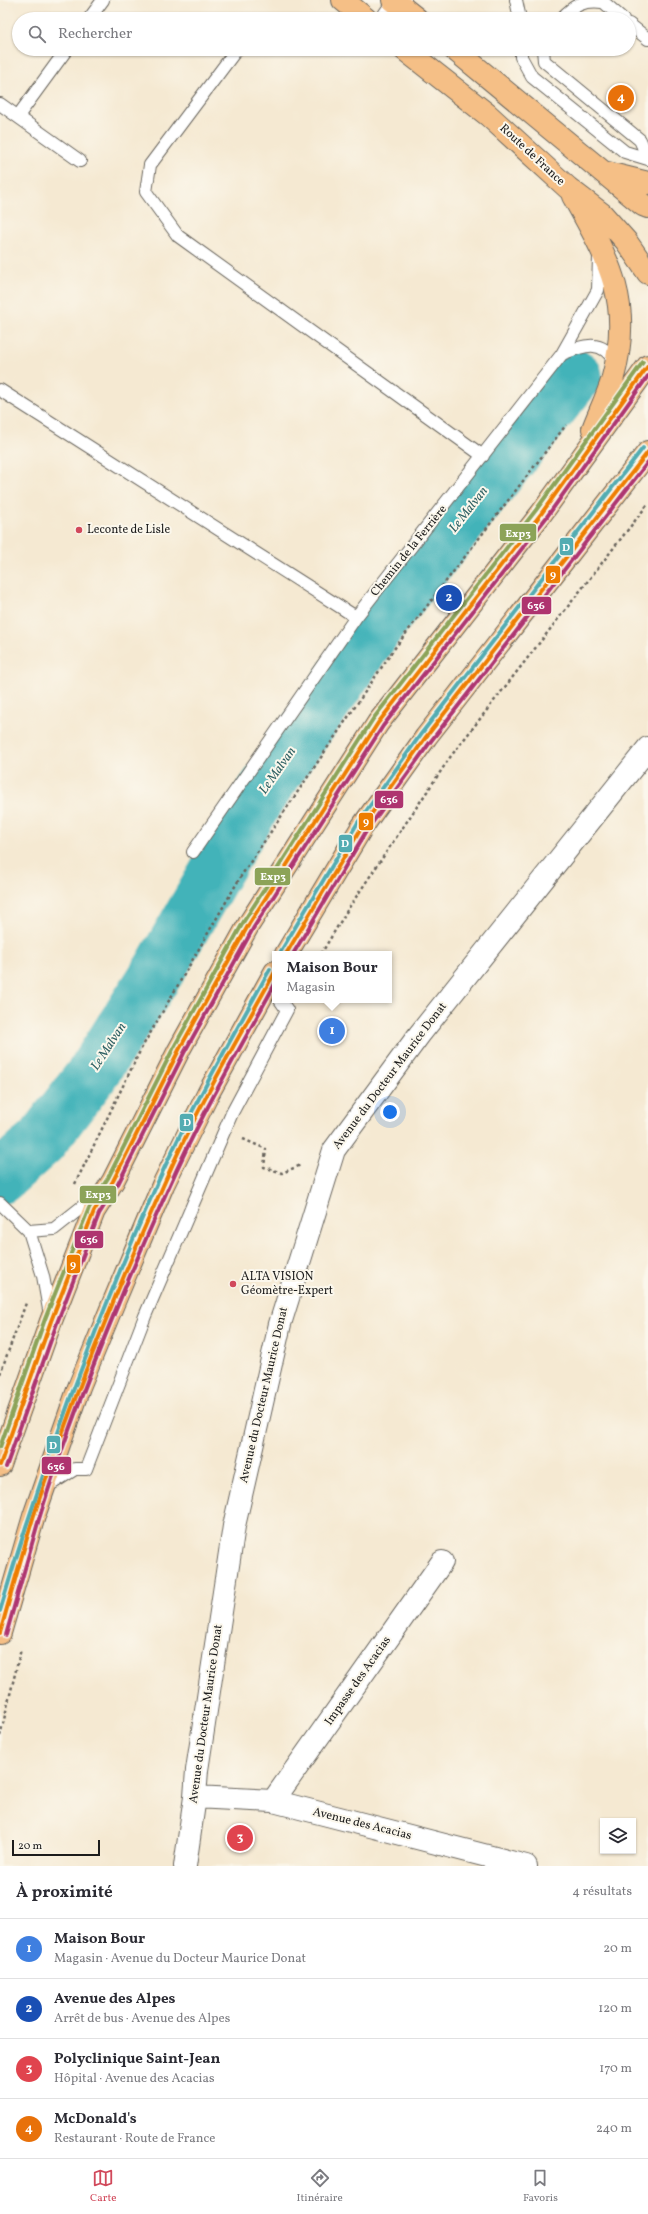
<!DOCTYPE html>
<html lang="fr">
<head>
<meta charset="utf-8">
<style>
	:root { --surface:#fff; --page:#f7f7f7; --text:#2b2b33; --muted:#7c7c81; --line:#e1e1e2; --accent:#d1495b }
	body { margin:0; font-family:Vollkorn,serif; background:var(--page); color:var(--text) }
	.controls { position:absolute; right:12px; bottom:12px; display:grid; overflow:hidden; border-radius:0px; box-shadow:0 1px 3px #0004 }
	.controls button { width:36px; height:36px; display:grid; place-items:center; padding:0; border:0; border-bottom:1px solid var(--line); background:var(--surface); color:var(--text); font:20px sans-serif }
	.scale { position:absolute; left:12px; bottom:10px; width:88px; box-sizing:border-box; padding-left:4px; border:2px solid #1c1c1c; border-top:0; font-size:11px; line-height:14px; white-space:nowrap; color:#1c1c1c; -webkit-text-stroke:3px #fbf7ec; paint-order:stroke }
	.you { position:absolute; left:390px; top:1112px; width:14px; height:14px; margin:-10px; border:3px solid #fff; border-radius:50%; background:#1a73e8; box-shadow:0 0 0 6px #1a73e833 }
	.badge { display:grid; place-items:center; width:26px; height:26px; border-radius:50%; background:var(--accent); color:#fff; font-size:13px; font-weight:700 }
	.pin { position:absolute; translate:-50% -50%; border:2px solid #fff; box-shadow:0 1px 4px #0006 }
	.popup { position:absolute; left:272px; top:951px; width:120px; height:52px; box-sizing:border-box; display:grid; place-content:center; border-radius:0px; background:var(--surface); filter:drop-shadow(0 1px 3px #0005); font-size:13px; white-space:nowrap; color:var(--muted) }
	.popup b { font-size:15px; color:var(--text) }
	.popup::after { content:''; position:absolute; left:50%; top:100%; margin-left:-8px; border:8px solid transparent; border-top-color:var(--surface) }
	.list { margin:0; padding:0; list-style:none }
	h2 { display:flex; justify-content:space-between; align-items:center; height:52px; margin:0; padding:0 16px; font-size:17px }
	h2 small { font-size:13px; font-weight:400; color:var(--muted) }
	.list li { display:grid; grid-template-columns:26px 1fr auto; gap:12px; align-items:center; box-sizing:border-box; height:60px; padding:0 16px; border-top:1px solid var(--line) }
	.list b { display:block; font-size:15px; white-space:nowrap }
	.list p { margin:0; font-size:13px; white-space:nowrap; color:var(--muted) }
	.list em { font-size:13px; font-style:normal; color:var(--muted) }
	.icon { flex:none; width:22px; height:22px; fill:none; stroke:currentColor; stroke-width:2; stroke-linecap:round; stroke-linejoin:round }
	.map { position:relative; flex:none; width:648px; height:1866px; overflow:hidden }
	.search { position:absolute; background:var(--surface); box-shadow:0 1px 3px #0004; left:12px; right:12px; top:12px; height:44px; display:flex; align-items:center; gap:10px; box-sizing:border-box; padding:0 14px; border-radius:22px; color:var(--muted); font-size:15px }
	.sheet { height:292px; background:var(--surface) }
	nav { display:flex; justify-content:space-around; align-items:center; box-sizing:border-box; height:56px; border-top:1px solid var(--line); background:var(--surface); font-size:11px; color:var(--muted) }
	nav a { display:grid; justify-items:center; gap:2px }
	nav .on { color:var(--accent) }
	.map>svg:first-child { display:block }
</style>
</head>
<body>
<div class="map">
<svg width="648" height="1866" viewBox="0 0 648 1866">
	<rect width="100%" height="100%" fill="#fbf7ec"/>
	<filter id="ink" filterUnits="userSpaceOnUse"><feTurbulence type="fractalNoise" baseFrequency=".025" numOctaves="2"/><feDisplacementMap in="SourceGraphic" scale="8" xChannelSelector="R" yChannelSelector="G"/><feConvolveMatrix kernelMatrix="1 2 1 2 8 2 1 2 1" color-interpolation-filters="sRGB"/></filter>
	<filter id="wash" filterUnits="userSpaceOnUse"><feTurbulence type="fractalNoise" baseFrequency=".012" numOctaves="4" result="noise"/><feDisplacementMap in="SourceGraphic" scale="16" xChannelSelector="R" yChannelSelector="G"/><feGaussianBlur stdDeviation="0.9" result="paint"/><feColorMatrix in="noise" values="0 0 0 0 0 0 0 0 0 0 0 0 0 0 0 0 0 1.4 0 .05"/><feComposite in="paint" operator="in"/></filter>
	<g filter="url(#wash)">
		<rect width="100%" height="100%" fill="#f5e9d2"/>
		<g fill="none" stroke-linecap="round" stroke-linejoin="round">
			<path stroke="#43b3b9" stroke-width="53" d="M0,1178L41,1141L91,1076L159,970L258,799L382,620L576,376"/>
		</g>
	</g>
	<g filter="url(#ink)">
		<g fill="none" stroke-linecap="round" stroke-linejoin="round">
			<defs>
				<path id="service" d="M516,0L520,19
					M601,0L623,19
					M89,19L103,0
					M561,19C574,5 583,0 602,2
					M629,24L648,39
					M237,49L150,165L146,192L178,236L483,456
					M521,49V57L532,77L625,152L648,159
					M543,49L544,61L640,140L648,158
					M0,104L80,161
					M18,116L67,49
					M562,354C584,345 602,338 616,363
					M0,390L356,617
					M193,852L356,617L562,354L598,290L599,257
					M0,1203L29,1231L43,1276L50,1315
					M29,1231L54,1229L97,1195
					M45,1488L75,1469H86L145,1316L232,1113L287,1010L280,1000"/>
				<path id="minor" d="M387,19L400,0
					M195,1797L273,1801L526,1866
					M273,1801L442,1562
					M185,1866L195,1797L197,1770L234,1526L280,1324L334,1150L419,1035L648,748"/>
				<path id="primary" d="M343,0L366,19
					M393,0L417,19
					M404,49L488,115L568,188L602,214L626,241L648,273
					M454,49L643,205L648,207
					M607,173L648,183
					M573,196C610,262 634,303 612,381C607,397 599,413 593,429
					M286,954L362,827L426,737L648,452
					M0,1465L51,1321L94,1211L113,1181L179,1050L249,924L378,723L541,514L648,366
					M0,1633L34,1516L79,1387L113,1304L163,1185L209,1092L275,972"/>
			</defs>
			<use href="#service" stroke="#68645c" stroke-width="14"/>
			<use href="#minor" stroke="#68645c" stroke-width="24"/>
			<use href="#primary" stroke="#68645c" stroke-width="24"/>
			<path stroke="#68645c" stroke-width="2.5" stroke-dasharray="3 3" stroke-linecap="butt" d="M321,954L348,909L451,756L648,504
				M243,1139L266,1149L264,1167L282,1173L301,1165
				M75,1184L141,1049L241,876L394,649L566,425
				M0,1374L26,1303
				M0,1736L21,1649"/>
			<use href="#service" stroke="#fff" stroke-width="12"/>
			<use href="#minor" stroke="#fff" stroke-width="22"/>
			<use href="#primary" stroke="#f5bf86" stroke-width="22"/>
			<defs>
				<path id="bus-1" d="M286,954L362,827L426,737L648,452
					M0,1465L51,1321L94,1211L113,1181L179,1050L249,924L378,723L541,514L648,366
					M0,1633C11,1594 22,1554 34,1515C71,1403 115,1293 163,1186C195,1112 236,1042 275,972"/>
				<path id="bus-2" d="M293,954L367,830L431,741L648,462
					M6,1467L57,1323L99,1214L118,1184L184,1053L254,927L383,726L546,518L648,376
					M6,1635C17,1596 28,1557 39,1519C74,1406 120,1296 168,1189C199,1118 238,1052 275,984"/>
				<path id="bus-3" d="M281,951L357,824L421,734L643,448
					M0,1611C43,1464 95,1324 157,1184C190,1110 231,1040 270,969"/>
				<path id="bus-4" d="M0,1447L45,1319L89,1208L108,1178L174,1047L244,921L373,719L536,510L643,362"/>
			</defs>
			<use href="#bus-1" stroke="#fbf7ec" stroke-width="7"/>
			<use href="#bus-2" stroke="#fbf7ec" stroke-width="7"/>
			<use href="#bus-3" stroke="#fbf7ec" stroke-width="7"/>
			<use href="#bus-4" stroke="#fbf7ec" stroke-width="7"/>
			<use href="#bus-1" stroke="#ee7d00" stroke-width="4"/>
			<use href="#bus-2" stroke="#ae346f" stroke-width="4"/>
			<use href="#bus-3" stroke="#53acb2" stroke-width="4"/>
			<use href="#bus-4" stroke="#8ca358" stroke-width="4"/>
		</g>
	</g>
	<g fill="#d1495b" stroke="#fbf7ec" stroke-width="1.5">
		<circle cx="79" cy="530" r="4"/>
		<circle cx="233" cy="1284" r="4"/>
	</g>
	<g text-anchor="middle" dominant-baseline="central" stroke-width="4" stroke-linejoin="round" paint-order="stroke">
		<g font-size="12" fill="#1c1c1c" stroke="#fbf7ec">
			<text transform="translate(532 155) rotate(43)">Route de France</text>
			<text transform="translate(409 551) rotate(-51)">Chemin de la Ferrière</text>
			<text transform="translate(390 1076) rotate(-53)">Avenue du Docteur Maurice Donat</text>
			<text transform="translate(264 1395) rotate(-77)">Avenue du Docteur Maurice Donat</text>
			<text transform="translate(358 1681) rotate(-55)">Impasse des Acacias</text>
			<text transform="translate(206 1714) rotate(-82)">Avenue du Docteur Maurice Donat</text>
			<text transform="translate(362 1824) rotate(14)">Avenue des Acacias</text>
		</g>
		<g font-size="12" fill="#1c1c1c" stroke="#fbf7ec" text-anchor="start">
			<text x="87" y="530">Leconte de Lisle</text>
			<text x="241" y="1277">ALTA VISION<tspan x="241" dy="14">Géomètre-Expert</tspan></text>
		</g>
		<g font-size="13" font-style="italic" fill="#2e6063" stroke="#fbf7ec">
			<text transform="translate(469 510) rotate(-52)">Le Malvan</text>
			<text transform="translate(278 771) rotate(-55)">Le Malvan</text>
			<text transform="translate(109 1047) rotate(-57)">Le Malvan</text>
		</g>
	</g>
	<g stroke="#fbf7ec" stroke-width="1.5">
		<rect x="499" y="523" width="38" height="19" rx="4" fill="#8ca358"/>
		<rect x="559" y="537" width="15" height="19" rx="4" fill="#53acb2"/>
		<rect x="545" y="565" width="16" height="19" rx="4" fill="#ee7d00"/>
		<rect x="521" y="596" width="31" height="19" rx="4" fill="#ae346f"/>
		<rect x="374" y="790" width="30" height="19" rx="4" fill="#ae346f"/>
		<rect x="358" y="812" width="16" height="19" rx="4" fill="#ee7d00"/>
		<rect x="338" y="834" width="15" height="19" rx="4" fill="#53acb2"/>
		<rect x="254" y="867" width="37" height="19" rx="4" fill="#8ca358"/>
		<rect x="179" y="1113" width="15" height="19" rx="4" fill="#53acb2"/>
		<rect x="79" y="1185" width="38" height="19" rx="4" fill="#8ca358"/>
		<rect x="74" y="1230" width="30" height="19" rx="4" fill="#ae346f"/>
		<rect x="66" y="1254" width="15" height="20" rx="4" fill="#ee7d00"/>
		<rect x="46" y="1435" width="15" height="19" rx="4" fill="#53acb2"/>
		<rect x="41" y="1456" width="31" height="19" rx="4" fill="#ae346f"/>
	</g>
	<g font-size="11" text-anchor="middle" font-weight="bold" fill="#fff">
		<text x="518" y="537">Exp3</text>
		<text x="566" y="551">D</text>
		<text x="553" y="578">9</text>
		<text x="536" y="609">636</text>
		<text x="389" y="803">636</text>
		<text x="366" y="825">9</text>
		<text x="345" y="847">D</text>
		<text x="273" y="880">Exp3</text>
		<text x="187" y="1126">D</text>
		<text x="98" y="1198">Exp3</text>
		<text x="89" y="1243">636</text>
		<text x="73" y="1268">9</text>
		<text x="53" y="1449">D</text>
		<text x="56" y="1470">636</text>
	</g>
</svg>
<div class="controls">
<button><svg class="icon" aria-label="layers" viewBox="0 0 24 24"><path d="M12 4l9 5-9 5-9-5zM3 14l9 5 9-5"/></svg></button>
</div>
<div class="scale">20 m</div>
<div class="you"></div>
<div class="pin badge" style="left:332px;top:1031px;background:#3f7fe0">1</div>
<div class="popup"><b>Maison Bour</b>Magasin</div>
<div class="pin badge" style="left:449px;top:598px;background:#1a4fb4">2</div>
<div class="pin badge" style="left:240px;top:1838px;background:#e0444e">3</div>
<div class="pin badge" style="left:621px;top:98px;background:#e8710a">4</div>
<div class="search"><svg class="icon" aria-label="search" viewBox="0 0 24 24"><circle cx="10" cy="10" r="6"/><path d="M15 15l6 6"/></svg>Rechercher</div>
</div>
<section class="sheet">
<h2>À proximité<small>4 résultats</small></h2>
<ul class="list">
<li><span class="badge" style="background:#3f7fe0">1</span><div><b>Maison Bour</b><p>Magasin · Avenue du Docteur Maurice Donat</p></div><em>20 m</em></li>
<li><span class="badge" style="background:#1a4fb4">2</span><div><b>Avenue des Alpes</b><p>Arrêt de bus · Avenue des Alpes</p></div><em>120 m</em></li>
<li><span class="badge" style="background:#e0444e">3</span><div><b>Polyclinique Saint-Jean</b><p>Hôpital · Avenue des Acacias</p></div><em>170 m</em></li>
<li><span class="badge" style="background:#e8710a">4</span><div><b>McDonald's</b><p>Restaurant · Route de France</p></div><em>240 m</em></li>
</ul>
</section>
<nav>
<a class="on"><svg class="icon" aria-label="map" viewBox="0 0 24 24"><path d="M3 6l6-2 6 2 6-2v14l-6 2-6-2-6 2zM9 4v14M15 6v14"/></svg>Carte</a>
<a><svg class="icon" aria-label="directions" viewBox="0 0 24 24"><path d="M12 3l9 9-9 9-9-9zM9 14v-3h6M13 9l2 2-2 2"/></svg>Itinéraire</a>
<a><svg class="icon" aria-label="saved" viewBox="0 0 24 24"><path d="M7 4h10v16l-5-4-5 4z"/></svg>Favoris</a>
</nav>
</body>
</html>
